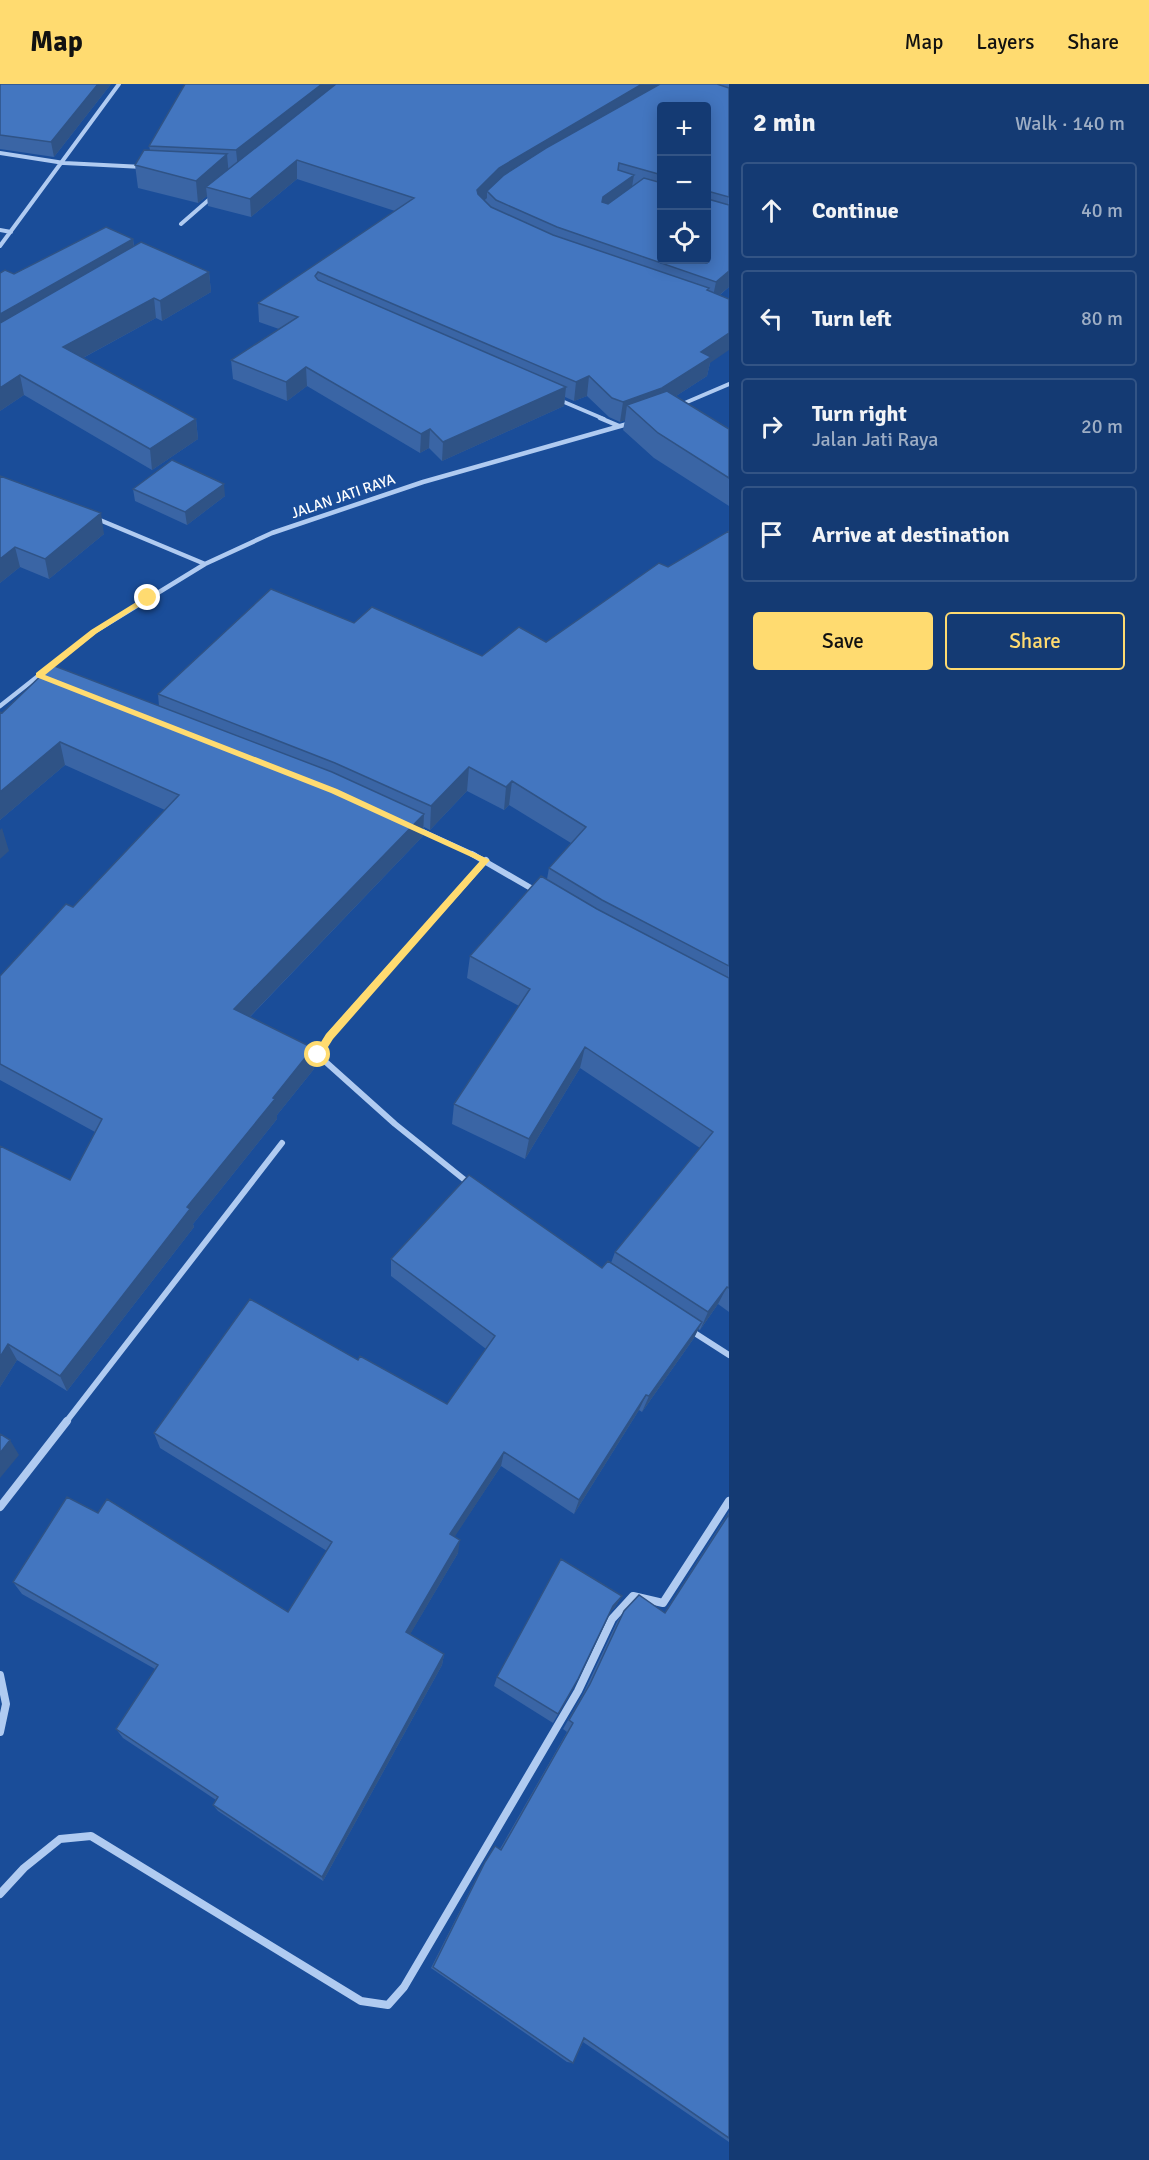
<!DOCTYPE html>
<html lang="en">
<head>
<meta charset="utf-8">
<style>
	:root { --surface:#143a73; --page:#21457b; --text:#f1f3f6; --muted:#9dadc4; --line:#335485; --accent:#ffdb70 }
	body { margin:0; font-family:Signika,sans-serif; background:var(--page); color:var(--text) }
	.controls { position:absolute; right:18px; top:18px; display:grid; overflow:hidden; border-radius:6px; box-shadow:0 3px 15px #0003 }
	.controls button { width:54px; height:54px; display:grid; place-items:center; padding:0; border:0; border-bottom:2px solid var(--line); background:var(--surface); color:var(--text); font:30px sans-serif }
	.stop { position:absolute; width:18px; height:18px; margin:-14px; border:4px solid #ffdb70; border-radius:50%; background:#fff }
	.stop.end { background:#ffdb70; border-color:#fff; box-shadow:0 2px 6px #0008 }
	.list { margin:0; padding:0; list-style:none }
	h2 { display:flex; justify-content:space-between; align-items:center; height:78px; margin:0; padding:0 24px; font-size:26px }
	h2 small { font-size:20px; font-weight:400; color:var(--muted) }
	.list li { display:grid; grid-template-columns:39px 1fr auto; gap:18px; align-items:center; box-sizing:border-box; height:96px; margin:0 12px 12px; padding:0 12px; border:2px solid var(--line); border-radius:6px }
	.list b { display:block; font-size:22px; white-space:nowrap }
	.list p { margin:0; font-size:20px; white-space:nowrap; color:var(--muted) }
	.list em { font-size:20px; font-style:normal; color:var(--muted) }
	.actions { display:flex; gap:12px; padding:18px 24px }
	.actions a { flex:1; padding:14px 0; border:2px solid var(--accent); border-radius:6px; text-align:center; font-size:21px; color:var(--accent) }
	.actions .main { background:var(--accent); color:#111 }
	.icon { flex:none; width:33px; height:33px; fill:none; stroke:currentColor; stroke-width:2; stroke-linecap:round; stroke-linejoin:round }
	.map { position:relative; flex:none; width:729px; height:2076px; overflow:hidden }
	header { display:flex; align-items:center; gap:36px; box-sizing:border-box; height:84px; padding:0 30px; background:var(--accent); color:#111 }
	header strong { font-size:28px }
	nav { display:flex; gap:33px; margin-inline-start:auto; font-size:21px }
	main { display:flex }
	aside { flex:1; background:var(--surface) }
	.map>svg:first-child { display:block }
</style>
</head>
<body>
<header>
<strong>Map</strong>
<nav><a>Map</a><a>Layers</a><a>Share</a></nav>
</header>
<main>
<div class="map">
<svg width="729" height="2076" viewBox="0 0 729 2076">
	<rect width="100%" height="100%" fill="#1a4d99"/>
	<g fill="none" stroke-linecap="round" stroke-linejoin="round">
		<path stroke="#b0cbf1" stroke-width="4" d="M0,69L64,79L143,83
			M181,140L212,113
			M0,146L11,148
			M0,162L119,0
			M557,315L604,335
			M680,321L729,300"/>
		<path stroke="#b0cbf1" stroke-width="4.5" d="M600,334L619,342
			M95,434L205,480
			M0,622L94,548L205,480L272,449L423,398L631,339
			M418,745L475,771"/>
		<path stroke="#b0cbf1" stroke-width="6" d="M472,770L536,807
			M471,1101L395,1040L318,971L329,952L486,776
			M690,1246L729,1271
			M66,1338L282,1059"/>
		<path stroke="#b0cbf1" stroke-width="8" d="M0,1423L67,1337
			M0,1591L6,1620L0,1648
			M0,1810L24,1784L60,1755L91,1752L361,1917L388,1921L404,1903L578,1607L612,1535L633,1512L663,1519L729,1417"/>
	</g>
	<path fill="#3a65a5" fill-rule="evenodd" d="M0,0H111L54,73L0,65Z
		M185,0H729V203L720,211L710,279L707,292L676,312L729,345V422L654,374L623,346L625,336L620,338L609,333L587,312L574,317L565,313L564,322L442,377L429,364L420,369L307,302L287,317L233,295L231,276L279,245L259,238L258,219L395,127L297,95L251,133L208,122L207,112L198,119L138,104L135,81L150,66L149,62ZM662,22H706L662,176Z
		M133,155L134,162L209,188L211,208L162,237L156,234L83,274L196,335L198,355L152,386L24,311L0,327V189L14,190Z
		M0,392L104,450L49,495L20,483L0,499Z
		M133,405L225,412L187,441L135,417Z
		M729,447V1228L718,1220L700,1246L698,1245L694,1254L642,1328L639,1326L574,1430L501,1382L454,1453L458,1469L410,1550L444,1570L442,1581L323,1797L218,1727L213,1721L216,1716L123,1654L116,1645L155,1585L22,1510L13,1498L288,1528L327,1467L160,1364L154,1349L358,1276L447,1320L486,1265L391,1192V1175L602,1184L611,1179L615,1168L700,1064L580,984L525,1075L452,1040L454,1020L519,922L467,894L470,872L547,795L549,784L571,759L509,721L504,726L467,707L430,746L424,743L423,752L250,933L313,964L314,985L277,1031V1035L193,1140L194,1143L67,1307L17,1276L0,1303V1062L70,1096L95,1048L0,996V892L73,823L165,726L65,681L0,736V628L2,629L159,622L158,610L354,539L482,572L546,558Z
		M729,1428V2058L583,1958L573,1979L567,1978L431,1884L482,1783L495,1762L500,1765L567,1648L563,1645L583,1610L617,1538L624,1527L665,1528Z
		M622,1512L615,1523L609,1529L578,1595L553,1639L494,1602L497,1593Z"/>
	<path fill="#2f5386" d="M98,0H111L54,73L51,58Z
		M322,0H345L238,85L236,66Z
		M642,0H669L487,107V114L476,124L477,106L499,84Z
		M227,70L229,93L206,103L207,112L198,119L196,97Z
		M297,76V95L251,133L250,115Z
		M634,91L631,109L599,137L603,113Z
		M711,108L707,126H706V109Z
		M133,155L135,174L0,252V230Z
		M729,187V203L712,217L716,198Z
		M209,188L211,208L162,237L160,217Z
		M154,214L156,234L66,283L63,263Z
		M729,249V266L710,279L707,292L659,323L627,321L625,336L620,338L623,318Z
		M306,283L307,302L287,317L286,298Z
		M20,291L24,311L0,327V304Z
		M589,292L587,312L574,317L576,298Z
		M566,303L564,322L442,377L443,358Z
		M196,335L198,355L152,386L150,365Z
		M430,345L429,364L420,369L421,350Z
		M224,400L225,412L187,441L185,428Z
		M101,429L104,450L49,495L45,475Z
		M15,463L20,483L0,499V475Z
		M60,658L65,681L0,736V708Z
		M469,683L467,707L430,746L431,722Z
		M512,697L509,721L504,726L506,703Z
		M424,730L423,752L237,946L234,925Z
		M2,744L9,767L0,775V746Z
		M585,963L580,984L525,1075L529,1055Z
		M313,964L314,985L277,1031V1035L193,1140L194,1143L67,1307L60,1292L187,1123L273,1014Z
		M727,1203L718,1220L700,1246L708,1228Z
		M702,1238L694,1254L642,1328L649,1312Z
		M8,1260L17,1276L0,1303V1273Z
		M646,1311L639,1326L574,1430L579,1416Z
		M10,1356L19,1371L0,1394V1369Z
		M504,1368L501,1382L448,1463L450,1450Z
		M460,1456L458,1469L405,1559L406,1548Z
		M622,1512L615,1523L607,1532L613,1522Z
		M444,1570L442,1581L323,1797L322,1793Z"/>
	<path fill="#4376c0" stroke="#2f5386" stroke-width="1.5" d="M0,0H98L51,58L0,51Z
		M185,0H322L236,66L149,62Z
		M336,0H642L499,84L477,106L478,110L491,123L553,151L709,204L707,206L729,215V249L701,268L711,273L662,304L623,318L612,314L589,292L576,298L318,188L315,192L318,196L566,303L443,358L430,345L421,350L306,283L286,298L231,276L298,233L258,219L414,114L297,76L250,115L206,103Z
		M660,0H717L729,4V113L711,108L706,109V22H662V91L619,79L618,86L634,91L603,113L602,118L608,120L644,94L662,99V176H706V112L708,115L729,121V187L716,198L557,143L496,116L487,107L504,91L546,64Z
		M144,66L227,70L196,97L135,81Z
		M106,143L133,155L0,230V189L5,186L14,190Z
		M141,158L209,188L160,217L154,214L63,263L196,335L150,365L20,291L0,304V239Z
		M667,307L729,345V394L658,349L627,321Z
		M172,376L224,400L185,428L133,405Z
		M0,392L101,429L45,475L15,463L0,475Z
		M729,447V882L602,816L549,784L586,743L512,697L506,703L469,683L431,722L335,679L158,610L271,505L354,539L372,523L482,572L519,543L546,558L659,479L668,483Z
		M52,581L332,688L424,730L234,925L313,964L273,1014L275,1015L187,1123L190,1125L60,1292L8,1260L0,1273V1062L70,1096L102,1035L0,980V892L66,820L73,823L179,711L60,658L0,708V628L2,629Z
		M541,792L597,825L729,894V1204L727,1203L708,1228L615,1168L713,1048L585,963L529,1055L454,1020L530,905L470,872Z
		M469,1091L602,1184L608,1177L702,1238L649,1312L646,1311L579,1416L504,1368L450,1450L460,1456L406,1548L444,1570L322,1793L213,1721L218,1713L116,1645L158,1581L13,1498L67,1413L98,1429L107,1415L288,1528L332,1458L154,1349L250,1215L358,1276L360,1272L447,1320L495,1252L391,1175Z
		M0,1350L10,1356L0,1369Z
		M729,1430V2054L584,1954L573,1979L433,1883L485,1778L495,1762L501,1766L573,1639L569,1636L590,1600L624,1527L639,1511L665,1529Z
		M561,1475L622,1512L613,1522L578,1595L558,1630L497,1593Z"/>
	<path fill="#ffdb70" d="M146,512L152,514L97,549L45,591L337,705L490,776L333,955L321,974H314L313,971L326,950L480,777L331,709L36,593V589L91,546Z"/>
	<g text-anchor="middle" dominant-baseline="central" stroke-width="5" stroke-linejoin="round" paint-order="stroke">
		<g font-size="15" fill="#fff" stroke="#1a4d99">
			<text transform="translate(343 412) rotate(-19)">JALAN JATI RAYA</text>
		</g>
	</g>
</svg>
<div class="controls">
<button>+</button>
<button>−</button>
<button><svg class="icon" aria-label="locate" viewBox="0 0 24 24"><circle cx="12" cy="12" r="6"/><path d="M12 2v4M12 18v4M2 12h4M18 12h4"/></svg></button>
</div>
<div class="stop" style="left:318px;top:971px"></div>
<div class="stop end" style="left:148px;top:514px"></div>
</div>
<aside>
<h2>2 min<small>Walk · 140 m</small></h2>
<ul class="list">
<li><svg class="icon" aria-label="ahead" viewBox="0 0 24 24"><path d="M12 20V5M6 11l6-6 6 6"/></svg><div><b>Continue</b></div><em>40 m</em></li>
<li><svg class="icon" aria-label="left" viewBox="0 0 24 24"><path d="M17 20v-9H6M10 6l-5 5 5 5"/></svg><div><b>Turn left</b></div><em>80 m</em></li>
<li><svg class="icon" aria-label="right" viewBox="0 0 24 24"><path d="M7 20v-9h11M14 6l5 5-5 5"/></svg><div><b>Turn right</b><p>Jalan Jati Raya</p></div><em>20 m</em></li>
<li><svg class="icon" aria-label="arrive" viewBox="0 0 24 24"><path d="M6 21V4h12l-3 4 3 4H6"/></svg><div><b>Arrive at destination</b></div></li>
</ul>
<div class="actions"><a class="main">Save</a><a>Share</a></div>
</aside>
</main>
</body>
</html>
